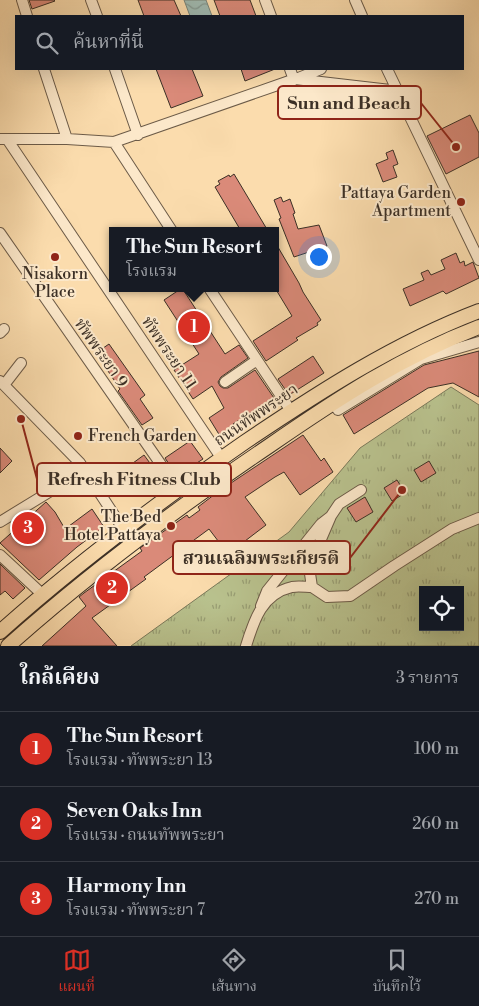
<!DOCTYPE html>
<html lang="th">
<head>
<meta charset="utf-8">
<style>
	:root { --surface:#171b24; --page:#242831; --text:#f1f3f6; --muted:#9ea1a6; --line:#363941; --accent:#d93025 }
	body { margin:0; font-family:"Libre Bodoni","Noto Serif Thai",serif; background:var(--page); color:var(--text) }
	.controls { position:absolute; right:15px; bottom:15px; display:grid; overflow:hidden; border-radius:0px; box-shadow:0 5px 20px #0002 }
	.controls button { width:45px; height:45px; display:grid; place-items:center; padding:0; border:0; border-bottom:1px solid var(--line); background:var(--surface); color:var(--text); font:25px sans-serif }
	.you { position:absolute; left:318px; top:256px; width:18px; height:18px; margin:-12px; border:4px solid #fff; border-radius:50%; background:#1a73e8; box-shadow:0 0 0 8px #1a73e833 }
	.badge { display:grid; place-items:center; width:32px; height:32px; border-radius:50%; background:var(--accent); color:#fff; font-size:16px; font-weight:700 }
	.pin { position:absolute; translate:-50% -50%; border:2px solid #fff; box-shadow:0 1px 5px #0006 }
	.popup { position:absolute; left:109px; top:227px; width:170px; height:65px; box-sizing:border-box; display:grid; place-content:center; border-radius:0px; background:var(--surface); filter:drop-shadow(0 1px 4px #0005); font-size:16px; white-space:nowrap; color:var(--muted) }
	.popup b { font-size:19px; color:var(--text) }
	.popup::after { content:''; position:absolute; left:50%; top:100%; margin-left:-10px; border:10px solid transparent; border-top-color:var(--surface) }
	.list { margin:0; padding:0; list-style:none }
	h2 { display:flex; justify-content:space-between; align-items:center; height:65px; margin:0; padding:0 20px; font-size:21px }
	h2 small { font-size:16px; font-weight:400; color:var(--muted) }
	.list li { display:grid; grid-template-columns:32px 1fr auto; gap:15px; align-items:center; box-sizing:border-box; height:75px; padding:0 20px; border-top:1px solid var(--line) }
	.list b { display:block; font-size:19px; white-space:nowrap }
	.list p { margin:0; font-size:16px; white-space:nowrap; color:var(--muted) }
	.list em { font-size:16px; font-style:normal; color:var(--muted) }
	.icon { flex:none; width:28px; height:28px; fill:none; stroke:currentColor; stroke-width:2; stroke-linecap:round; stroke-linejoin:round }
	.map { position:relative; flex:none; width:479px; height:646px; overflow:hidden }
	.search { position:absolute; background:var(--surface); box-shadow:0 5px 20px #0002; left:15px; right:15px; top:15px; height:55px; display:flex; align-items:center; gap:12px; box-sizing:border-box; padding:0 18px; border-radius:0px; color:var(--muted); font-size:19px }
	.sheet { height:290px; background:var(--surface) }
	nav { display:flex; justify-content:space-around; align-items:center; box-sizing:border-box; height:70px; border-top:1px solid var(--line); background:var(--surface); font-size:14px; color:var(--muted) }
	nav a { display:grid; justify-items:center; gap:2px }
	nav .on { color:var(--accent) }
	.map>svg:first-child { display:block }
</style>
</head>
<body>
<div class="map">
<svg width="479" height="646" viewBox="0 0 479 646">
	<defs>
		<pattern id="grass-tufts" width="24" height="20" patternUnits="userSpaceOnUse" patternTransform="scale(1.25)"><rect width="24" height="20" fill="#b9c28e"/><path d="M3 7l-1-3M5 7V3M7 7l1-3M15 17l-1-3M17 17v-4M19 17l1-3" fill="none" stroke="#989e74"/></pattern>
		<pattern id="water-waves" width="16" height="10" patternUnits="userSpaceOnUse" patternTransform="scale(1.25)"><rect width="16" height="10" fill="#a0bab1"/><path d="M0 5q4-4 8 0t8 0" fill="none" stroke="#849890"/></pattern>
	</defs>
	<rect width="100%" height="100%" fill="#fbdcad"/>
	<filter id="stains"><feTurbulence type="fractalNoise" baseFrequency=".004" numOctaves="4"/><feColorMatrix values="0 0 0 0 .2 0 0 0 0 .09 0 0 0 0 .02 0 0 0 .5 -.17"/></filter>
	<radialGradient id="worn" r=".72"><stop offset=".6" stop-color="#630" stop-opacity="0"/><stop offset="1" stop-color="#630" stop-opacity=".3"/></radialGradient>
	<path fill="url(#grass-tufts)" stroke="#7a795a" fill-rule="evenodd" d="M451,387L479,405V646H131L289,532L360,448ZM423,590H460V627H423Z"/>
	<path fill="url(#water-waves)" stroke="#788379" d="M184,0H206L212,16H190Z"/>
	<path fill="#da8a79" stroke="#3c3026" d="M29,0H54L55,1L32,9Z
		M138,0H174L181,16H144Z
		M214,0H250L256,16H220Z
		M156,69H192L203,96L171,108Z
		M241,69H275L245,81Z
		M470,115L479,133V157L446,174L427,136Z
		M393,150L398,164L393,166L397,177L383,182L376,164L388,159L386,153Z
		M234,174L268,231H241L215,187L220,184L218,181L229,175L230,177Z
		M281,197L283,202L290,199L295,213L293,214L298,229L319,225L327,246L294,257L279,219L281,218L274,200Z
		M275,242L299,283L303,292L321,320L317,323L318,325L296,338L298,340L266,361L253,341L292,316L275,288Z
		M456,253L460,263L464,261L465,266L473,262L479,278L446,294L443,291L410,306L403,289L424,280L421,273L428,270L431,275L445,269L441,260Z
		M182,288L225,354L239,345L248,358L221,377L218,382L220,386L223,388H228L255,370L274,398L233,424L235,426L220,436L209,418L224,408L212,386L193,399L174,370L199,354L164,300Z
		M109,344L145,395L140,399L153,418L142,425L118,391L120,389L96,353Z
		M479,351V397L453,383L428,388L354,434L343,415L424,365Z
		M313,356L324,373L289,395L278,379Z
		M303,435L321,461L324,458L333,472L300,495L284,472L275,477L245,497L266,525L228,554L209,529L144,577L146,579L92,618L117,646H42L86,606L79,597L84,593L142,551L140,548L167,529L187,515L189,518L200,510L198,507L219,491Z
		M190,441L203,459L177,476L165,458Z
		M0,448L12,461L0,473Z
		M144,455L166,485L154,493L133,463Z
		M429,461L436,473L421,482L414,470Z
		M397,480L405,493L392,501L384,488Z
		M365,497L373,512L356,522L347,508Z
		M46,502L55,512L65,529L92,509L104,527L77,547L39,580L0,543Z
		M0,564L25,588L13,599L5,591L0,595Z"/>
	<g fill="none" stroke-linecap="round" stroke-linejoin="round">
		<defs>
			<path id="minor" d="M22,0L27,16
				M91,0L97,16
				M265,0L271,16
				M355,0L362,16
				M44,69L67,139
				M115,69L138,135
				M290,69L294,80
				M387,69L479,260
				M296,79L321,69
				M0,139H67L114,142L295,79L399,91
				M7,139L222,459
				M114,142L172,231
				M0,233L178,489
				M209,288L291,411
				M0,333L4,329
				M0,381L80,463L124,530
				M225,382L257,360
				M4,385L21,363
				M333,402L338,410L421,359L479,342
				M361,490L339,504L331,516L309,567L312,587L327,597L350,596L394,566L452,529L479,518
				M0,522L85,470
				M0,555L42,594
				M261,606L267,591L321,524L330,517
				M246,646C254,620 262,594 292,587C298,586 306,587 312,587"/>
			<path id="major" d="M0,632C77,563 160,501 245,442C319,392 395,343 479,311
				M8,646C91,572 177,508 269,446C337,399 401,357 479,327"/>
		</defs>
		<use href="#minor" stroke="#6c5b48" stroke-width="12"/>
		<use href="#major" stroke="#3c3026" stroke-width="16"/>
		<use href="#minor" stroke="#fce8ca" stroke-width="10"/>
		<use href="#major" stroke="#fbdcad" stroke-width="14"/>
	</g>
	<g fill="#8f2418" stroke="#fce8ca" stroke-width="2">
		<circle cx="461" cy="202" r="5"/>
		<circle cx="55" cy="257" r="5"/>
		<circle cx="78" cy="436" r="5"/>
		<circle cx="171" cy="526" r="5"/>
	</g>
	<g text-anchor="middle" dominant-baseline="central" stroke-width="4" stroke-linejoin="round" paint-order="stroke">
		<g font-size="16" fill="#3c3026" stroke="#fce8ca" text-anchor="end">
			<text x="451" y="193">Pattaya Garden<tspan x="451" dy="18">Apartment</tspan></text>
			<text x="55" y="274" text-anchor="middle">Nisakorn<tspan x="55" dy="18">Place</tspan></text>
			<text x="88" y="436" text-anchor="start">French Garden</text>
			<text x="161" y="517">The Bed<tspan x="161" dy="18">Hotel Pattaya</tspan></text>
		</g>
		<g font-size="16" fill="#3c3026" stroke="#fce8ca">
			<text transform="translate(101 353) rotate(55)">ทัพพระยา 9</text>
			<text transform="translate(169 353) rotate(56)">ทัพพระยา 11</text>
			<text transform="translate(256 415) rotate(-34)">ถนนทัพพระยา</text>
		</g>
	</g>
	<path fill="none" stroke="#8f2418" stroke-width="2" d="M456 147L421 103M21 419L37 479M402 490L350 558"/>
	<g fill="#8f2418" stroke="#fce8ca" stroke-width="2">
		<circle cx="456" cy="147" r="5"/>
		<circle cx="21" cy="419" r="5"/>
		<circle cx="402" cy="490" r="5"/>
	</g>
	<g fill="#fce8ca" stroke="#8f2418" stroke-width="2">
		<rect x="278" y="86" width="143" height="33" rx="5"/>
		<rect x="37" y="463" width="194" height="33" rx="5"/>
		<rect x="173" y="541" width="177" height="33" rx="5"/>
	</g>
	<g font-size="18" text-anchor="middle" font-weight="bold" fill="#3c3026">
		<text x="349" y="109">Sun and Beach</text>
		<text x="134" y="485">Refresh Fitness Club</text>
		<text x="261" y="564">สวนเฉลิมพระเกียรติ</text>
	</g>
	<rect width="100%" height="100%" filter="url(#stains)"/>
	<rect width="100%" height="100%" fill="url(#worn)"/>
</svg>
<div class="controls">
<button><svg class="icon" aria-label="locate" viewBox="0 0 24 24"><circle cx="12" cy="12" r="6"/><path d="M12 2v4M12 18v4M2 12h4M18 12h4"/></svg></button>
</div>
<div class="you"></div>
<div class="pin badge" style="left:194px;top:327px">1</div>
<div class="popup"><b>The Sun Resort</b>โรงแรม</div>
<div class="pin badge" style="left:112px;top:588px">2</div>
<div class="pin badge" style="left:28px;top:528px">3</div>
<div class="search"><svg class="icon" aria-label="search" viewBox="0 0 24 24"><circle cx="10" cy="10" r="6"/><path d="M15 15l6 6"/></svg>ค้นหาที่นี่</div>
</div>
<section class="sheet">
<h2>ใกล้เคียง<small>3 รายการ</small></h2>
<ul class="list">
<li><span class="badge">1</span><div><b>The Sun Resort</b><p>โรงแรม · ทัพพระยา 13</p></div><em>100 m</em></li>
<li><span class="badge">2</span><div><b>Seven Oaks Inn</b><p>โรงแรม · ถนนทัพพระยา</p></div><em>260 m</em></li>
<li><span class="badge">3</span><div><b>Harmony Inn</b><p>โรงแรม · ทัพพระยา 7</p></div><em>270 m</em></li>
</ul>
</section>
<nav>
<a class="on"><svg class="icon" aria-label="map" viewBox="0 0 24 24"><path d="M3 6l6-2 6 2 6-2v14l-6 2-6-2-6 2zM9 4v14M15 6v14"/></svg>แผนที่</a>
<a><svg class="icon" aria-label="directions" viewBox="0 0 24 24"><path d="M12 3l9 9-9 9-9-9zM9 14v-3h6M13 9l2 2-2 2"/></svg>เส้นทาง</a>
<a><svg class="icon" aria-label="saved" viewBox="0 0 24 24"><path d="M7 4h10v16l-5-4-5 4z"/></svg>บันทึกไว้</a>
</nav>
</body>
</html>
